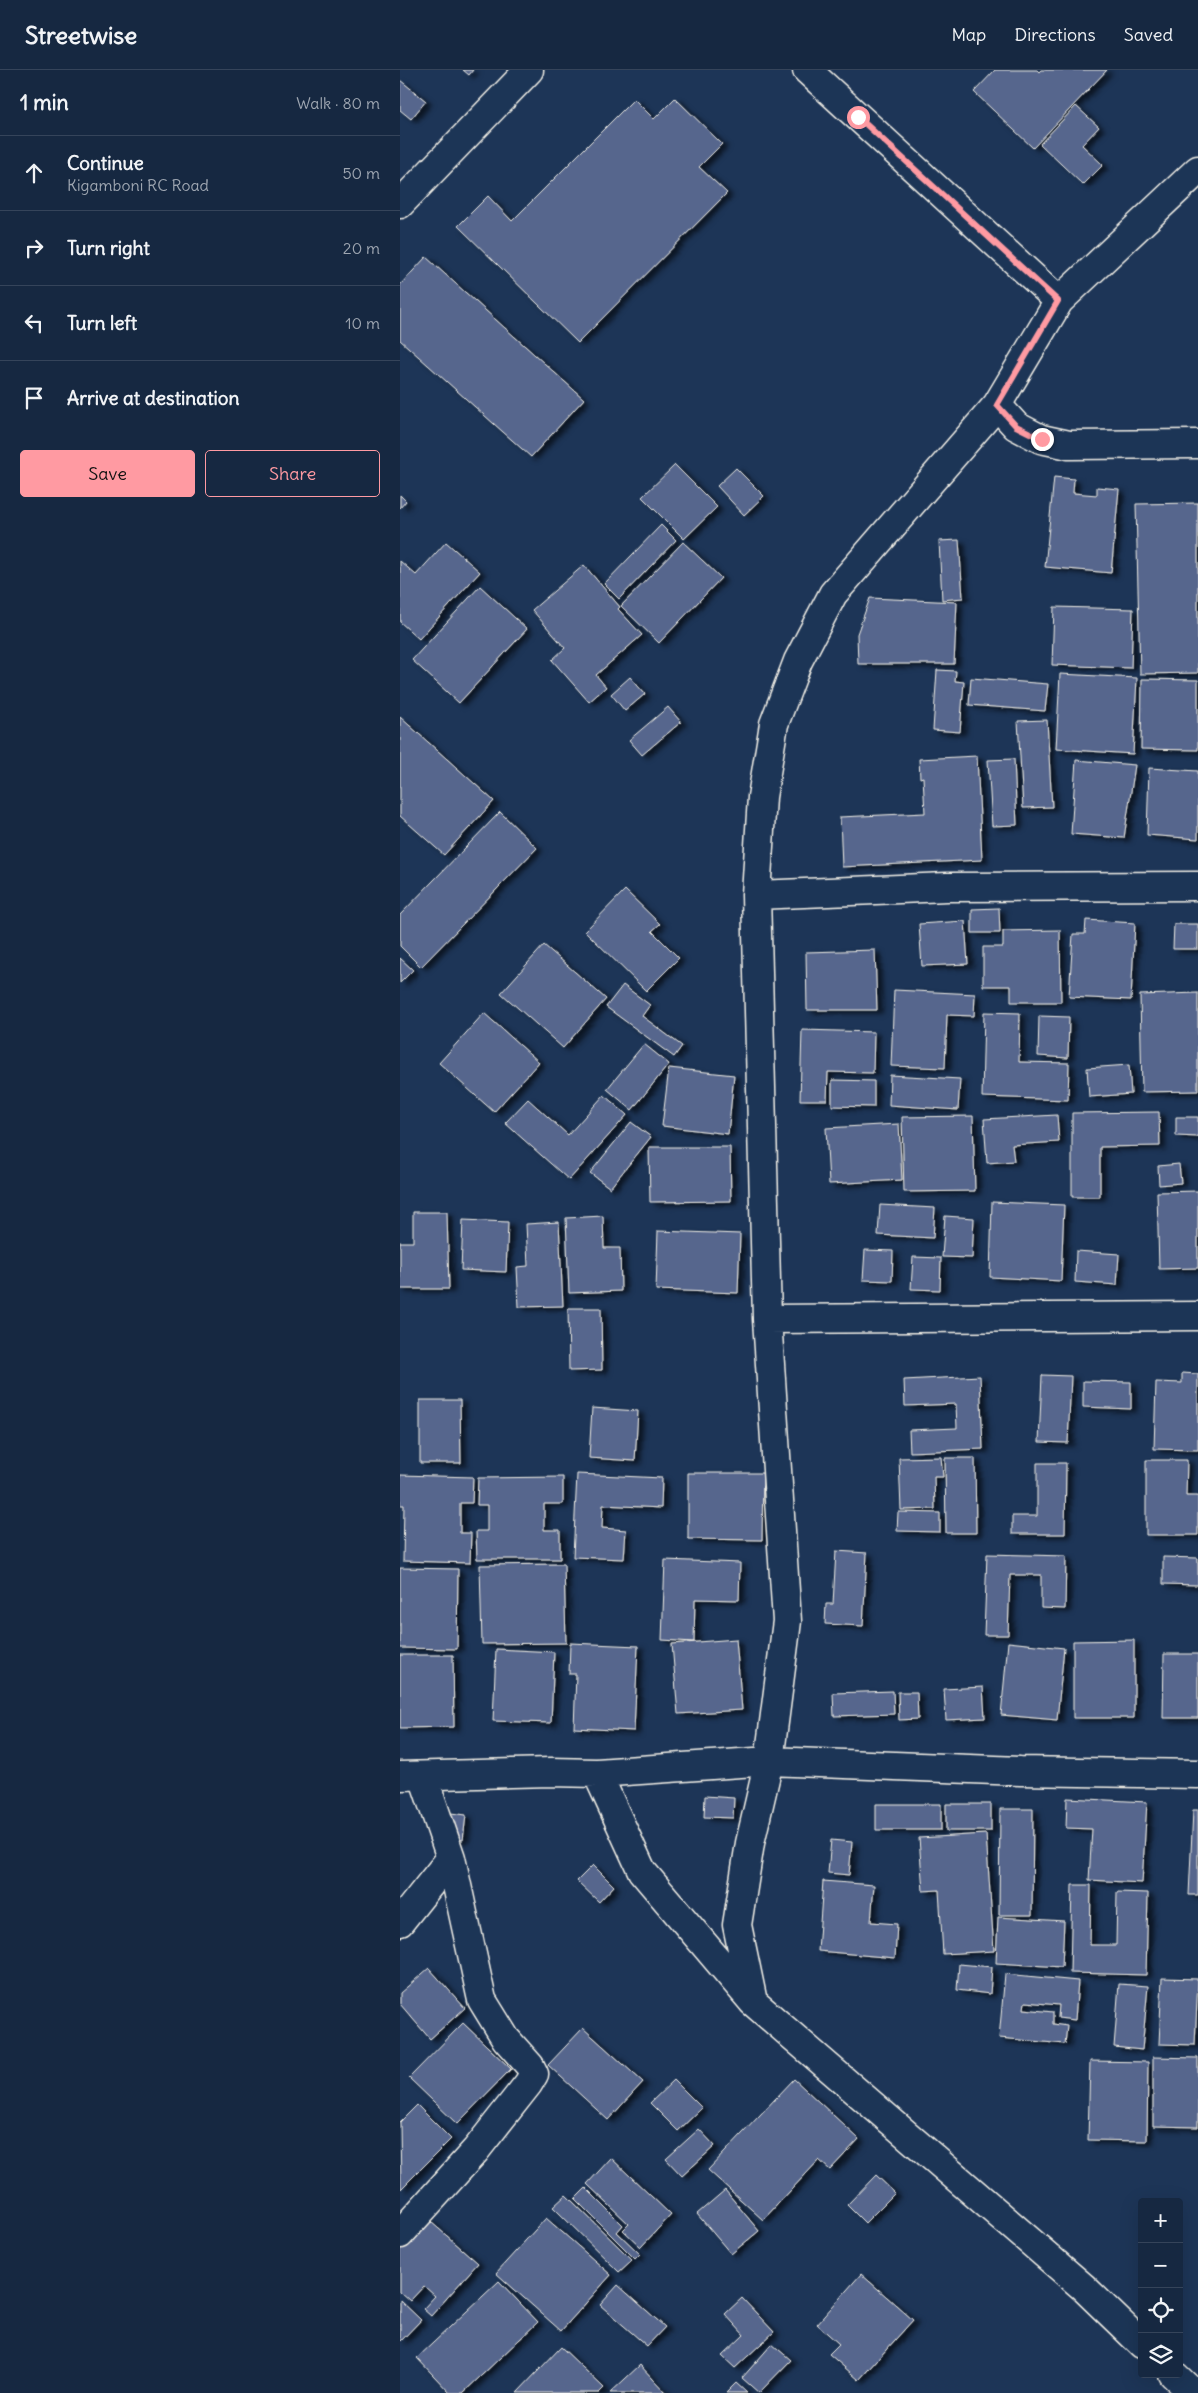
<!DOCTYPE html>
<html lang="en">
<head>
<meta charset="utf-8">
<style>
	:root { --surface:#162841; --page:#1f3048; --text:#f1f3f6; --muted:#9ea6b1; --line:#35445a; --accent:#ff9aa2 }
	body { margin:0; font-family:Delius,sans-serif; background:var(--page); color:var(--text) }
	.controls { position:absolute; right:15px; bottom:15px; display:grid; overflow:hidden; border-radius:5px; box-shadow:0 5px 20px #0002 }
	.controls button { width:45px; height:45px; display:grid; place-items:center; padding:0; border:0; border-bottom:1px solid var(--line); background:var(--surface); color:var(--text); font:25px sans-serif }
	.stop { position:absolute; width:15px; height:15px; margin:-11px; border:4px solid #ff9aa2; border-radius:50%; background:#fff }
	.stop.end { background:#ff9aa2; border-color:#fff; box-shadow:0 1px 5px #0008 }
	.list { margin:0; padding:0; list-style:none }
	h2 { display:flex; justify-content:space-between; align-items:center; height:65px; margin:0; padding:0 20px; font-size:21px }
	h2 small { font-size:16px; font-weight:400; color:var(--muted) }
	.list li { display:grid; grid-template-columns:32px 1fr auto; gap:15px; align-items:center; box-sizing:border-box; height:75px; padding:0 20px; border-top:1px solid var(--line) }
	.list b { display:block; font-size:19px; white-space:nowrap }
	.list p { margin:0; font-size:16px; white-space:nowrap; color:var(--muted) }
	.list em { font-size:16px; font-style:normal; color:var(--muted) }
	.actions { display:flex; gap:10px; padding:15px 20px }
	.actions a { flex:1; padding:11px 0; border:1px solid var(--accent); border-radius:5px; text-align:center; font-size:18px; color:var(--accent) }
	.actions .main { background:var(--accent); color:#111 }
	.icon { flex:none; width:28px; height:28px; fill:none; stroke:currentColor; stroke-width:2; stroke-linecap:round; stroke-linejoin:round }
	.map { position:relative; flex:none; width:798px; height:2323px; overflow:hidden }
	header { display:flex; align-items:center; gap:30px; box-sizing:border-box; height:70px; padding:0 25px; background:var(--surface); border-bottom:1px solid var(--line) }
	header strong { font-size:24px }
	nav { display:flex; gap:28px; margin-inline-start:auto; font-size:18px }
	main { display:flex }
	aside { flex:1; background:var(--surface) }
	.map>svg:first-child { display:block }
</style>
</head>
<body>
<header>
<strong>Streetwise</strong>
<nav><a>Map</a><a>Directions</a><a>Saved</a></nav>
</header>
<main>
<aside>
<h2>1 min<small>Walk · 80 m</small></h2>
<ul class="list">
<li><svg class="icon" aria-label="ahead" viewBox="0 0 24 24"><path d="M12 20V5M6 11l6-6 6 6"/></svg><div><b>Continue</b><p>Kigamboni RC Road</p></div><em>50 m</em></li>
<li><svg class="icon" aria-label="right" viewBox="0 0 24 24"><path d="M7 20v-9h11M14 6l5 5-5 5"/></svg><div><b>Turn right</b></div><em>20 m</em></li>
<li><svg class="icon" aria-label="left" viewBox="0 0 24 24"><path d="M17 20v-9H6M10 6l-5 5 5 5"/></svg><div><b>Turn left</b></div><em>10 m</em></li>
<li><svg class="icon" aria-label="arrive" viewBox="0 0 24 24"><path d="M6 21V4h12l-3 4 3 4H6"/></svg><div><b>Arrive at destination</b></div></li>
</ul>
<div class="actions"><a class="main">Save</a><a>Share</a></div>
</aside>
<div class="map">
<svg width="798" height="2323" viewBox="0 0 798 2323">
	<defs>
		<filter id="shadow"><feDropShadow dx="5.5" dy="3" stdDeviation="2.5" flood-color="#0009"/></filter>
	</defs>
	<rect width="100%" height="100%" fill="#1d3557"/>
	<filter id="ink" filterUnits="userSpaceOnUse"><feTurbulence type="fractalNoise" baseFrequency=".02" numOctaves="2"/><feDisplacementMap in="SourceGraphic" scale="10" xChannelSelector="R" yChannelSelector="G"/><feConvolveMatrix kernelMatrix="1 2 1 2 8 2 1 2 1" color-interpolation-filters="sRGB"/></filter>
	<g filter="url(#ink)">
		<path fill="#56668d" stroke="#f4f1e8" filter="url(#shadow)" d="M63,0H73L69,5Z
			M595,0H637L639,2L641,0H707L633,78L574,22Z
			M0,10L26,31L11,49L0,40Z
			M275,28L322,74L299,97L327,123L178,273L58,156L88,126L112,151L234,29L254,49Z
			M676,36L699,57L682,75L703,95L683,115L640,74Z
			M26,187L184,329L131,387L0,270V215Z
			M275,395L317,437L284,469L242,427Z
			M336,398L364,426L344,445L317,416Z
			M654,407L674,409L673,423L697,425V417L719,419L711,503L645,497Z
			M0,425L6,431L0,438Z
			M798,433V603L740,604L736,434Z
			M261,455L276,470L219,529L204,514Z
			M559,470L563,528L542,530L539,471Z
			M46,472L80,502L19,569L0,552V491L16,505Z
			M283,472L321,508L259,573L221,536Z
			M184,495L220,537L218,539L242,565L196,605L206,617L189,632L152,590L165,578L132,540Z
			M80,516L127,559L59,633L12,590Z
			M470,528L557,532L554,594H458L457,564Z
			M654,537L733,539L731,598L652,595Z
			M537,600L556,601L555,611L564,612L560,662L533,660Z
			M660,604L737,608L733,684L656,679Z
			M230,607L245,624L225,641L211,624Z
			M571,608L648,614L645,641L569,635Z
			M742,609L798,610V680L741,679Z
			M268,637L281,652L242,685L229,670Z
			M0,647L94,731L44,785L0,746Z
			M647,650L652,737L623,738L618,651Z
			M577,686L582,790L442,797L440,747L525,743L523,707L520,708L519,689Z
			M614,689L617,755L592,756L588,690Z
			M676,690L735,695L724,768L671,764Z
			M749,698L798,701V769L747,765Z
			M100,742L137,778L21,897L0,876V845Z
			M225,820L260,854L252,861L279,888L246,921L185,861Z
			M599,838L600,863H572V839Z
			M686,850L735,853L731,930L669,927L673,864H685Z
			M565,851L568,894L522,896L519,854Z
			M774,854H798V879H773Z
			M660,860L661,932H611V916H583V877H603V861Z
			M144,875L206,929L163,978L101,923Z
			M475,880L477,940H407L406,882Z
			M0,888L13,900L0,913Z
			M223,915L250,935L242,946L282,976L274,987L206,937Z
			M494,920L575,924L574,946L547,945L545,998L491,996Z
			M798,923V1021L742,1022L740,925Z
			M584,942L620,943L619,992L669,993L668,1030L582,1027Z
			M84,943L139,992L94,1042L39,993Z
			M639,946L669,947L668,988L638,986Z
			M402,960L474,962L473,1003L428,1002L427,1030H400Z
			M244,974L269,994L232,1040L207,1019Z
			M729,995L731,1024L689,1027L687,998Z
			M269,998L334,1005L328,1064L262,1056Z
			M490,1005L560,1009L558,1040L489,1035Z
			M432,1010L474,1011V1037L432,1036Z
			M204,1025L227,1045L169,1110L105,1053L128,1029L168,1065Z
			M759,1042L760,1076L700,1077V1127H672V1043Z
			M657,1045L659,1072L612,1075L614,1091L587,1093L584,1049Z
			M573,1046L575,1121L504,1122L502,1047Z
			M776,1047H798V1067L776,1066Z
			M231,1052L251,1067L210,1118L190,1103Z
			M499,1054L502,1110L429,1114L426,1058Z
			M249,1077H330L331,1131L250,1132Z
			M779,1094L781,1113L759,1115L758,1096Z
			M798,1121V1198L759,1199L757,1122Z
			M592,1132L664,1135L661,1211L590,1207Z
			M480,1135L535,1138L533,1168L478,1165Z
			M13,1142H47L49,1219H0V1172H13Z
			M203,1146L204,1178H220L221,1221L169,1223L166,1148Z
			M545,1146L574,1148L572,1188L542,1187Z
			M63,1150L108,1152L106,1202L61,1200Z
			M159,1152L163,1236L119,1237L117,1197L128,1196L126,1154Z
			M258,1161L340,1164L338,1223L256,1220Z
			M465,1180L493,1181L492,1211L463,1210Z
			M676,1181L719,1184L717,1215L675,1212Z
			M513,1187L541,1188L540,1220L511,1219Z
			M168,1238H201L202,1300L169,1301Z
			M782,1303L798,1304V1380L754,1379L756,1312L782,1313Z
			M642,1305L671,1306L668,1373L639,1372Z
			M580,1306L583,1379L510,1382L509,1360L557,1358L556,1334L505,1336L504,1310Z
			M683,1311L731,1312V1339L683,1337Z
			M20,1330H60L61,1393H20Z
			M192,1338L238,1341L235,1391L189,1388Z
			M541,1387L543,1407H534L535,1439L501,1440L499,1388Z
			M545,1388H575L576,1463H546Z
			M746,1390H787L786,1426H798V1465H746Z
			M637,1393H666L665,1464H612V1446H637Z
			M288,1403H363L362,1470L288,1469Z
			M177,1404L262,1408L261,1438L203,1435L202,1458L226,1460L224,1489L173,1487Z
			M0,1405L73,1407L72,1433H60V1463H71L70,1493L3,1491L4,1435H0Z
			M163,1407V1434H144V1460H160V1489H77L76,1461H87V1435H77L78,1408Z
			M498,1442L540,1443V1462L497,1461Z
			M436,1481L467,1483L463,1556L425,1554L426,1534H433Z
			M587,1484L666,1486L665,1539L641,1538V1505H610L608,1565H584Z
			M763,1487L798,1488V1515L763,1514Z
			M265,1490L340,1493L339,1530L295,1529L294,1572L262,1570Z
			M164,1494L166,1573L82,1574L80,1495Z
			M0,1498L58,1499L57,1579L0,1578Z
			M336,1569L342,1640L278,1644L272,1574Z
			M734,1570V1648H673V1571Z
			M608,1572L664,1578L657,1650L601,1645Z
			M170,1573L238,1576L234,1661L174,1658L176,1604H169Z
			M96,1579L154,1582L151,1653L93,1651Z
			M764,1584H798V1648H763Z
			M0,1585H53L54,1657L0,1658Z
			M583,1617L585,1648L546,1650L544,1619Z
			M493,1621L494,1644L434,1646L433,1623Z
			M498,1622H517L518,1649L499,1650Z
			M305,1726L334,1728L333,1748L304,1747Z
			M667,1728L747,1732L742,1813L689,1810L692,1759L666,1758Z
			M476,1734H541V1760H476Z
			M546,1734H591V1761H546Z
			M600,1739H633L632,1845H599Z
			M793,1740H798V1825H789Z
			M51,1743L66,1745L63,1770L49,1768Z
			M586,1764L594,1881L543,1884L539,1820L523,1821L519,1768Z
			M431,1770L452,1772L449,1805L428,1803Z
			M193,1795L214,1816L199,1832L177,1811Z
			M423,1811L474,1815L471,1852L497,1854L495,1888L418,1881Z
			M672,1815H691L690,1875H716L717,1822L748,1823L746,1905L670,1903Z
			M598,1847L664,1851L662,1897L596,1893Z
			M559,1894L592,1897L590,1924L557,1920Z
			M29,1898L65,1938L30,1969L0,1934V1923Z
			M605,1904L678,1911L675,1950L658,1948L659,1935L625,1932L624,1939L653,1942V1954L667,1956L665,1974L599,1968Z
			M762,1908L798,1909L795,1975L759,1974Z
			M719,1914L748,1916L742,1980L714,1977Z
			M63,1953L111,1999L57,2054L9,2008Z
			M183,1958L243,2012L208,2050L148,1995Z
			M753,1987L798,1988V2057L753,2056Z
			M690,1991L748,1992L747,2071L688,2070Z
			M394,2009L459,2069L430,2100L419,2090L363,2150L308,2100Z
			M274,2010L302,2038L278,2061L250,2033Z
			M17,2035L51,2069L1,2119L0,2052Z
			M299,2059L315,2076L282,2106L266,2089Z
			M211,2088L271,2145L241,2177L223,2160L229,2154L187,2114Z
			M476,2105L495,2123L465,2153L447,2135Z
			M186,2118L223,2155L217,2162L240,2184L235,2189L175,2129Z
			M325,2120L359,2161L331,2184L297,2144Z
			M166,2125L232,2190L219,2202L153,2137Z
			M23,2145L78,2193L31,2246L23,2239L35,2226L24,2216L10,2231L0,2222V2171Z
			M146,2148L211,2205L161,2261L96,2203Z
			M461,2204L513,2250L459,2310L429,2284L439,2274L417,2254Z
			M99,2211L138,2252L63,2323H50L17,2288Z
			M218,2215L265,2257L247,2276L200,2235Z
			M342,2228L374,2262L335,2298L322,2286L344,2265L325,2244Z
			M0,2230L21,2250L0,2272Z
			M372,2274L391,2290L359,2323L342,2308Z
			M161,2277L204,2318L199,2323H117Z
			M240,2295L266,2323H210Z
			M336,2313L347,2323H326Z"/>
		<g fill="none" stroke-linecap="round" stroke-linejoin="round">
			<defs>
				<path id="street" d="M407,0L659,231
					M0,134L129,0
					M597,335L616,356L641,369L669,375L798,374
					M356,825L547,817L798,816
					M367,1249L798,1246
					M197,1703L242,1801L353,1932L683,2217L742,2274
					M0,1706L151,1702L197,1703L369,1691L620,1701L798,1704
					M0,1852L51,1788L23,1706
					M353,1932L337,1855L350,1773L369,1691L387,1551L367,1249L356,825L362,727L374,654L398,591L433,524L597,335L659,231L798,100
					M0,2164L76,2080L128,2014L134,2004L130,1996L106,1969L82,1930L51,1788
					M773,2304L793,2323"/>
			</defs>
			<use href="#street" stroke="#f4f1e8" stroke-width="31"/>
			<use href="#street" stroke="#1d3557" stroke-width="28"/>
		</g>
	</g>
	<g fill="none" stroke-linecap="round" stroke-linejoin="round" filter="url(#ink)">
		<path stroke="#ff9aa2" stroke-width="6" d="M458,47L658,231L597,335L616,356L642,369"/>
	</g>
</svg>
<div class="controls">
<button>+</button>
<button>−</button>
<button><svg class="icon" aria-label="locate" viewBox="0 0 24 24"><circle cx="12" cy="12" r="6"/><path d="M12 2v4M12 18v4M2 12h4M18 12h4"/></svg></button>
<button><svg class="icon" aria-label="layers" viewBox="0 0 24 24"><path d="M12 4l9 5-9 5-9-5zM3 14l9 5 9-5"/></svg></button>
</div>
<div class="stop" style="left:458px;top:47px"></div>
<div class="stop end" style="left:642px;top:369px"></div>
</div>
</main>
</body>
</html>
